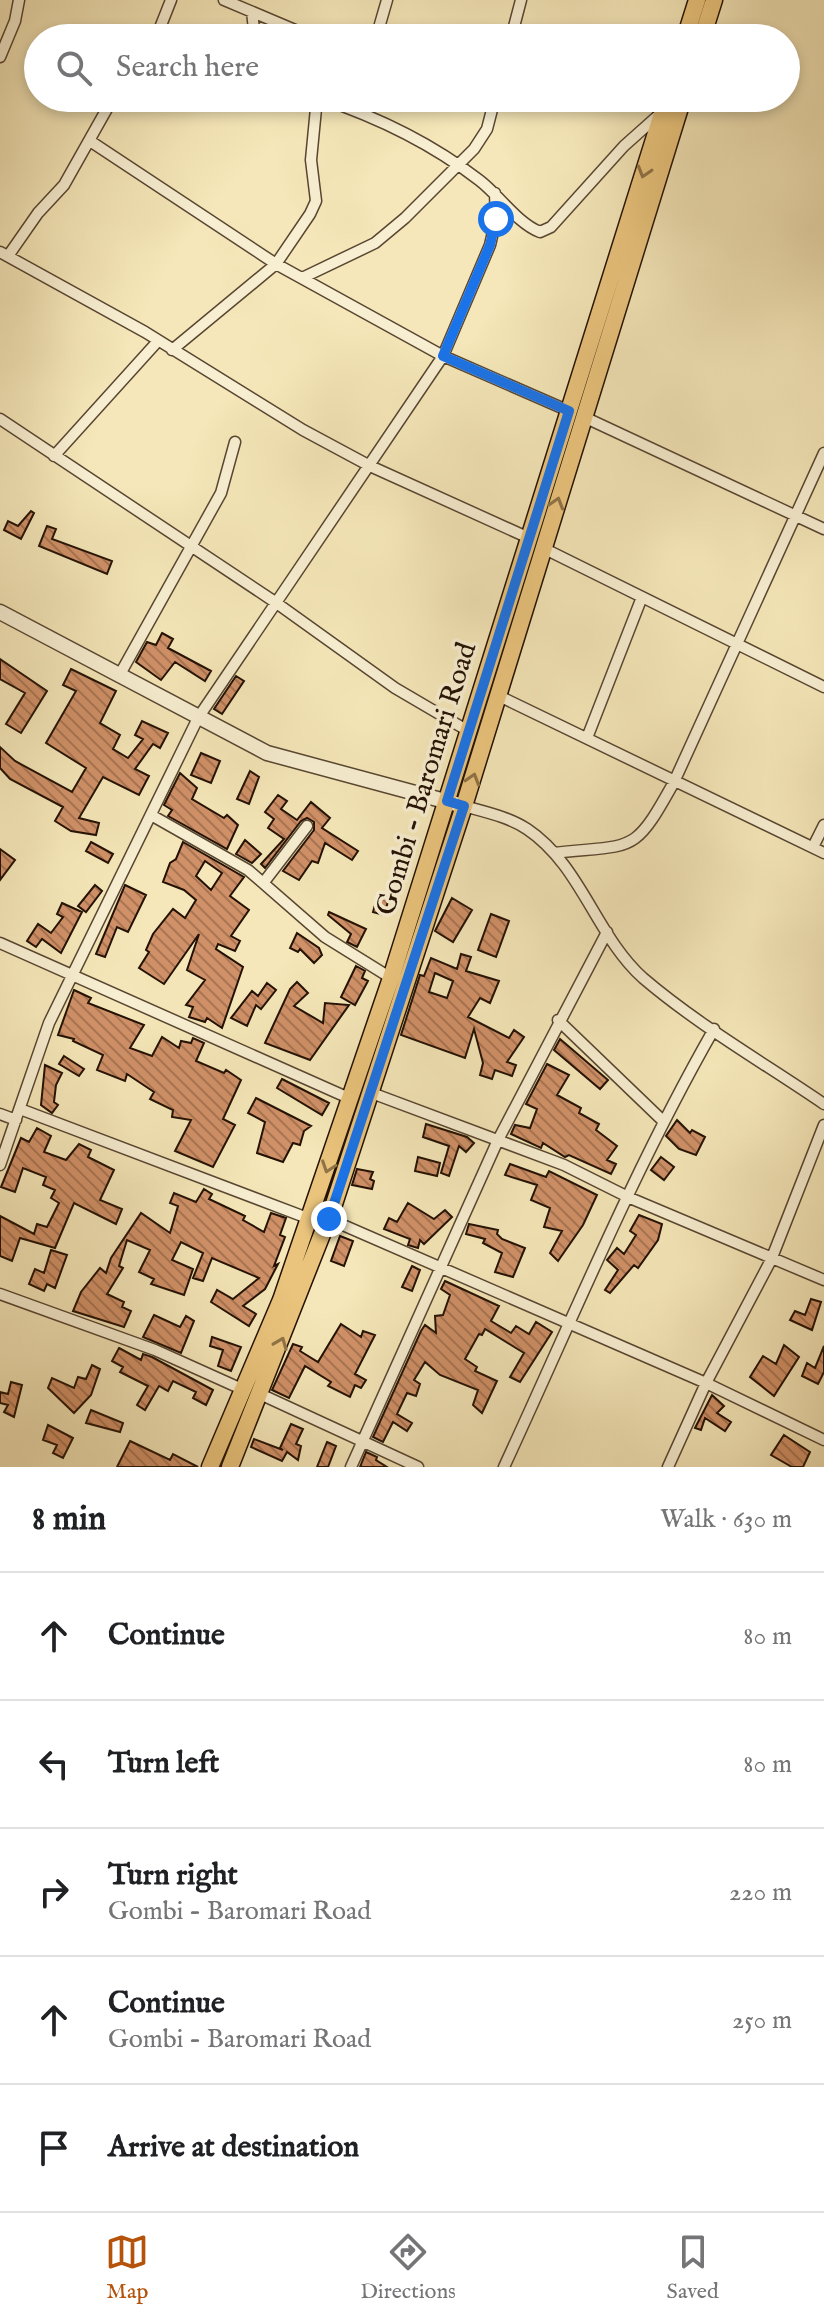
<!DOCTYPE html>
<html lang="en">
<head>
<meta charset="utf-8">
<style>
	:root { --surface:#fff; --page:#f2f2f2; --text:#202124; --muted:#757577; --line:#e0e0e0; --accent:#b45309 }
	body { margin:0; font-family:"IM FELL English",serif; background:var(--page); color:var(--text) }
	.stop { position:absolute; width:24px; height:24px; margin:-18px; border:6px solid #1a73e8; border-radius:50%; background:#fff }
	.stop.end { background:#1a73e8; border-color:#fff; box-shadow:0 2px 8px #0008 }
	.list { margin:0; padding:0; list-style:none }
	h2 { display:flex; justify-content:space-between; align-items:center; height:104px; margin:0; padding:0 32px; font-size:34px }
	h2 small { font-size:26px; font-weight:400; color:var(--muted) }
	.list li { display:grid; grid-template-columns:52px 1fr auto; gap:24px; align-items:center; box-sizing:border-box; height:128px; padding:0 32px; border-top:2px solid var(--line) }
	.list b { display:block; font-size:30px; white-space:nowrap }
	.list p { margin:0; font-size:26px; white-space:nowrap; color:var(--muted) }
	.list em { font-size:26px; font-style:normal; color:var(--muted) }
	.icon { flex:none; width:44px; height:44px; fill:none; stroke:currentColor; stroke-width:2; stroke-linecap:round; stroke-linejoin:round }
	.map { position:relative; flex:none; width:824px; height:1467px; overflow:hidden }
	.search { position:absolute; background:var(--surface); box-shadow:0 4px 12px #0003; left:24px; right:24px; top:24px; height:88px; display:flex; align-items:center; gap:20px; box-sizing:border-box; padding:0 28px; border-radius:44px; color:var(--muted); font-size:30px }
	.sheet { height:744px; background:var(--surface) }
	nav { display:flex; justify-content:space-around; align-items:center; box-sizing:border-box; height:112px; border-top:2px solid var(--line); background:var(--surface); font-size:22px; color:var(--muted) }
	nav a { display:grid; justify-items:center; gap:4px }
	nav .on { color:var(--accent) }
	.map>svg:first-child { display:block }
</style>
</head>
<body>
<div class="map">
<svg width="824" height="1467" viewBox="0 0 824 1467">
	<defs>
		<pattern id="building-back-hatch" width="6" height="6" patternUnits="userSpaceOnUse" patternTransform="scale(2)"><rect width="6" height="6" fill="#d19168"/><path d="M-1 5l2 2M0 0l6 6M5-1l2 2" fill="none" stroke="#a97553"/></pattern>
	</defs>
	<rect width="100%" height="100%" fill="#f5e7b9"/>
	<filter id="stains"><feTurbulence type="fractalNoise" baseFrequency=".0025" numOctaves="4"/><feColorMatrix values="0 0 0 0 .2 0 0 0 0 .09 0 0 0 0 .02 0 0 0 .5 -.17"/></filter>
	<radialGradient id="worn" r=".72"><stop offset=".6" stop-color="#630" stop-opacity="0"/><stop offset="1" stop-color="#630" stop-opacity=".3"/></radialGradient>
	<path fill="url(#building-back-hatch)" stroke="#231104" stroke-width="2" fill-rule="evenodd" d="M31,511L34,513L21,539L4,530L8,521L18,526Z
		M47,526L56,529L52,539L112,561L107,574L39,546Z
		M162,633L173,639L168,648L211,671L205,681L175,662L161,680L136,662L147,642L156,645Z
		M0,659L47,691L21,733L6,724L25,693L0,679Z
		M71,669L116,691L100,723L120,735L113,749L128,758L143,739L135,735L142,721L168,733L160,748L153,744L135,769L149,776L139,795L103,777L79,818L99,823L96,835L71,831L55,821L63,807L10,779L0,768V747L15,761L72,792L86,768L46,743L76,691L63,685Z
		M236,676L244,681L222,714L214,709Z
		M201,753L220,761L211,783L191,775Z
		M250,771L259,777L249,804L237,799Z
		M180,773L197,788L192,799L224,818L227,815L238,825L227,849L168,816L172,810L164,805Z
		M278,795L287,801L281,809L297,820L311,802L330,818L322,828L358,851L352,860L325,843L318,863L312,861L299,880L283,871L314,830V822L307,818L301,821L265,868L261,864L284,839L268,828L274,819L265,812Z
		M245,840L261,854L252,863L236,854Z
		M91,842L113,854L108,863L86,851Z
		M183,842L244,877L230,896L249,910L231,936L240,941L235,951L218,944L216,949L243,967L222,1028L207,1018L205,1022L189,1017L193,1007L186,1005L205,980L187,970L199,934L164,984L139,968L149,952L146,950L153,934L173,909L185,918L196,900L184,890L163,882L170,863L176,859ZM205,861L222,873L211,890L196,876Z
		M0,849L15,860L0,880Z
		M95,885L102,891L86,912L78,906Z
		M125,885L146,895L128,932L117,927L105,957L96,954Z
		M378,894L389,898L384,915L373,912Z
		M452,898L472,910L453,942L435,931Z
		M62,903L82,912L61,953L42,939L36,947L27,941L38,924L51,933L63,917L57,914Z
		M329,912L366,929L357,947L347,942L351,934L328,915Z
		M491,914L509,921L496,957L478,950Z
		M297,933L319,948L322,955L314,963L300,949L298,952L290,948Z
		M461,954L471,957L466,971L499,981L490,1003L480,998L468,1017L509,1038L514,1030L524,1037L507,1062L516,1065L512,1076L495,1070L492,1079L480,1075L483,1063L474,1029L465,1058L401,1035L420,975L424,976L431,958L457,969ZM435,973L453,981L447,998L429,992Z
		M356,966L365,971L362,978L368,981L355,1005L341,997Z
		M297,982L308,993L294,1006L323,1023L325,1003L349,1005L310,1060L265,1043L290,989Z
		M267,983L276,990L261,1009L256,1005L247,1026L231,1018L252,991L258,996Z
		M74,990L91,998L88,1003L144,1025L130,1048L152,1056L162,1037L179,1048L181,1041L191,1043L193,1038L204,1043L196,1061L224,1073L226,1070L241,1080L223,1119L235,1125L213,1167L175,1151L191,1120L172,1117L173,1110L150,1099L154,1092L127,1074L125,1081L97,1070L103,1055L73,1041L74,1039L58,1035Z
		M560,1039L608,1080L600,1089L554,1050Z
		M64,1056L84,1069L79,1076L59,1064Z
		M547,1064L569,1075L557,1095L581,1108L579,1113L599,1124L596,1130L617,1146L607,1160L616,1164L611,1174L569,1155L565,1157L543,1143L541,1148L511,1134L515,1125L530,1128L537,1109L526,1104Z
		M45,1065L62,1073L56,1085L54,1102L58,1105L52,1113L41,1105Z
		M282,1079L329,1103L322,1115L277,1088Z
		M256,1098L311,1126L304,1131L300,1145L293,1143L283,1162L257,1153L265,1122L248,1113Z
		M677,1120L690,1133L692,1130L705,1137L696,1155L679,1149L666,1136Z
		M426,1124L467,1137L474,1143L466,1152L459,1146L449,1176L441,1173L449,1146L423,1137Z
		M37,1128L51,1136L44,1152L66,1160L79,1144L91,1150L88,1157L114,1170L100,1200L122,1209L116,1224L74,1203L55,1248L20,1238L12,1261L0,1256V1216L34,1234L37,1224L47,1227L59,1203L51,1198L55,1190L43,1185L46,1177L23,1168L15,1192L1,1187L21,1138L29,1142Z
		M418,1157L440,1163L437,1176L415,1171Z
		M661,1157L674,1167L664,1180L651,1170Z
		M510,1164L546,1177L549,1171L597,1195L583,1225L558,1261L550,1253L562,1231L544,1227L550,1208L531,1200L537,1185L505,1175Z
		M357,1169L373,1172L370,1179L374,1181L372,1189L352,1185Z
		M204,1189L212,1194L209,1199L245,1216L243,1220L264,1232L271,1213L286,1218L280,1235L285,1237L274,1266L278,1264L265,1289L243,1306L256,1314L249,1326L211,1302L217,1290L233,1299L259,1278L212,1258L203,1281L193,1278L203,1253L181,1242L172,1260L193,1269L184,1295L151,1284L154,1279L139,1272L150,1250L127,1240L119,1266L123,1268L107,1294L124,1302L122,1307L131,1311L124,1327L73,1311L81,1292L100,1268L106,1273L111,1258L141,1213L170,1233L178,1206L170,1203L174,1193L196,1202Z
		M408,1203L434,1219L445,1210L452,1217L424,1244L420,1240L418,1248L408,1245L410,1239L384,1229L389,1218L397,1222Z
		M639,1215L662,1224L658,1240L638,1268L634,1265L610,1293L605,1290L618,1270L607,1260L617,1248L624,1254L636,1235L630,1231Z
		M469,1224L498,1230L497,1234L502,1239L525,1248L513,1277L495,1272L502,1253L483,1243L485,1239L466,1234Z
		M340,1236L353,1241L344,1266L331,1261Z
		M51,1250L67,1255L55,1288L47,1284L44,1291L29,1284L35,1269L44,1273Z
		M412,1266L420,1270L412,1291L402,1287Z
		M445,1281L499,1306L491,1321L511,1333L516,1326L529,1334L536,1322L552,1332L520,1382L510,1377L524,1353L485,1329L482,1335L479,1334L465,1359L477,1367L475,1371L497,1381L482,1413L473,1405L478,1390L440,1375L425,1362L414,1380L420,1384L416,1396L407,1393L397,1414L412,1423L407,1431L393,1422L383,1442L373,1437L421,1331L425,1325L436,1333L435,1316L443,1315L450,1295L441,1289Z
		M811,1299L821,1302L812,1330L790,1320L795,1311L805,1315Z
		M154,1315L180,1327L186,1316L194,1321L181,1353L143,1337Z
		M341,1324L361,1337L363,1331L375,1335L355,1374L366,1380L361,1388L355,1385L350,1397L328,1386L331,1382L305,1366L289,1398L272,1390L293,1344L302,1347L300,1351L318,1362Z
		M212,1337L241,1347L231,1371L218,1366L223,1350L210,1346Z
		M784,1345L799,1357L774,1396L750,1377L763,1356L776,1364Z
		M824,1346V1372L818,1384L802,1376L807,1363L815,1368Z
		M119,1348L141,1360L143,1354L152,1357L213,1390L206,1405L193,1398L196,1392L173,1381L168,1391L159,1386L145,1410L137,1405L148,1386L120,1372L123,1367L112,1361Z
		M92,1365L100,1369L91,1395L74,1413L48,1388L52,1378L74,1388L78,1377L86,1379Z
		M11,1382L22,1385L14,1417L4,1412L8,1405L0,1403V1392L8,1394Z
		M712,1395L724,1406L717,1413L731,1422L725,1431L705,1418L701,1430L695,1428Z
		M91,1410L123,1423L120,1432L86,1423Z
		M291,1424L303,1429L296,1444L301,1446L298,1460L287,1452L282,1461L251,1447L254,1439L283,1450L280,1448Z
		M48,1425L73,1438L63,1458L53,1453L57,1445L43,1440Z
		M784,1435L810,1452L803,1467H792L771,1455Z
		M130,1441L170,1460L173,1454L198,1467H117Z
		M327,1442L336,1446L328,1467H317Z
		M366,1452L377,1457L376,1460L387,1467H360Z"/>
	<g fill="none" stroke-linecap="round" stroke-linejoin="round">
		<defs>
			<path id="minor" d="M224,0L314,38
				M252,12L255,38
				M156,38L171,0
				M376,38L387,0
				M511,38L521,0
				M0,57L15,21L19,0
				M320,98C377,117 431,143 479,180C499,195 517,223 540,232L551,227L624,146L661,113
				M90,141L276,264L443,356L569,411
				M0,252L145,332L303,430L370,466L529,538
				M8,256L38,213L64,185L113,98
				M302,278L375,243L405,218L474,149L487,129L495,98
				M172,350L276,264L310,214L316,201L311,160L317,98
				M584,417L824,529
				M0,419L275,602L395,688L470,732
				M54,456L158,341
				M543,548L824,687
				M119,676L221,493L235,442
				M499,696L824,853
				M587,738L642,597
				M464,806C485,812 509,817 527,829C581,865 596,936 643,978C698,1025 764,1063 824,1104
				M151,815L248,870L325,937L391,978
				M813,847L824,825
				M554,853C635,844 633,856 674,782L824,453
				M264,882L307,826
				M0,943L351,1099
				M558,1020L662,1120
				M369,1092L564,1165L630,1198L824,1280
				M20,1109L310,1219
				M0,1114L16,1120
				M0,1165L49,1023L198,718L443,356L490,245L496,219L495,193
				M329,1219L706,1383L824,1440
				M0,1294L155,1350L244,1390
				M260,1394L418,1467
				M351,1467L498,1140L607,932
				M504,1467C572,1320 634,1169 714,1029
				M668,1467L706,1383L771,1260L824,1125"/>
			<path id="tertiary" d="M0,612L267,753L456,804"/>
			<path id="primary" d="M685,38L697,0
				M702,38L714,0
				M210,1467L281,1300L391,978L667,98
				M230,1467L334,1204L464,806L683,98"/>
		</defs>
		<use href="#minor" stroke="#584631" stroke-width="13"/>
		<use href="#tertiary" stroke="#584631" stroke-width="17"/>
		<use href="#primary" stroke="#231104" stroke-width="19"/>
		<use href="#minor" stroke="#f8efd2" stroke-width="10"/>
		<use href="#tertiary" stroke="#f8efd2" stroke-width="14"/>
		<use href="#primary" stroke="#eac47c" stroke-width="16"/>
	</g>
	<defs><path id="oneway-chevron" d="M-2-3.5L2.5 0L-2 3.5" fill="none" stroke-width="1.6" stroke-linecap="round" stroke-linejoin="round" transform="scale(2)"/></defs>
	<g stroke="#907346">
		<use href="#oneway-chevron" transform="translate(644 172) rotate(107)"/>
		<use href="#oneway-chevron" transform="translate(557 503) rotate(-73)"/>
		<use href="#oneway-chevron" transform="translate(473 779) rotate(-73)"/>
		<use href="#oneway-chevron" transform="translate(328 1167) rotate(109)"/>
		<use href="#oneway-chevron" transform="translate(281 1343) rotate(-68)"/>
	</g>
	<g fill="none" stroke-linecap="round" stroke-linejoin="round">
		<path stroke="#1a73e8" stroke-width="10" d="M329,1219L464,806L447,801L569,411L443,356L490,245L496,219"/>
	</g>
	<g text-anchor="middle" dominant-baseline="central" stroke-width="7" stroke-linejoin="round" paint-order="stroke">
		<g font-size="28" fill="#231104" stroke="#f8efd2">
			<text transform="translate(427 779) rotate(-73)">Gombi - Baromari Road</text>
		</g>
	</g>
	<rect width="100%" height="100%" filter="url(#stains)"/>
	<rect width="100%" height="100%" fill="url(#worn)"/>
</svg>
<div class="stop" style="left:496px;top:219px"></div>
<div class="stop end" style="left:329px;top:1219px"></div>
<div class="search"><svg class="icon" aria-label="search" viewBox="0 0 24 24"><circle cx="10" cy="10" r="6"/><path d="M15 15l6 6"/></svg>Search here</div>
</div>
<section class="sheet">
<h2>8 min<small>Walk · 630 m</small></h2>
<ul class="list">
<li><svg class="icon" aria-label="ahead" viewBox="0 0 24 24"><path d="M12 20V5M6 11l6-6 6 6"/></svg><div><b>Continue</b></div><em>80 m</em></li>
<li><svg class="icon" aria-label="left" viewBox="0 0 24 24"><path d="M17 20v-9H6M10 6l-5 5 5 5"/></svg><div><b>Turn left</b></div><em>80 m</em></li>
<li><svg class="icon" aria-label="right" viewBox="0 0 24 24"><path d="M7 20v-9h11M14 6l5 5-5 5"/></svg><div><b>Turn right</b><p>Gombi - Baromari Road</p></div><em>220 m</em></li>
<li><svg class="icon" aria-label="ahead" viewBox="0 0 24 24"><path d="M12 20V5M6 11l6-6 6 6"/></svg><div><b>Continue</b><p>Gombi - Baromari Road</p></div><em>250 m</em></li>
<li><svg class="icon" aria-label="arrive" viewBox="0 0 24 24"><path d="M6 21V4h12l-3 4 3 4H6"/></svg><div><b>Arrive at destination</b></div></li>
</ul>
</section>
<nav>
<a class="on"><svg class="icon" aria-label="map" viewBox="0 0 24 24"><path d="M3 6l6-2 6 2 6-2v14l-6 2-6-2-6 2zM9 4v14M15 6v14"/></svg>Map</a>
<a><svg class="icon" aria-label="directions" viewBox="0 0 24 24"><path d="M12 3l9 9-9 9-9-9zM9 14v-3h6M13 9l2 2-2 2"/></svg>Directions</a>
<a><svg class="icon" aria-label="saved" viewBox="0 0 24 24"><path d="M7 4h10v16l-5-4-5 4z"/></svg>Saved</a>
</nav>
</body>
</html>
